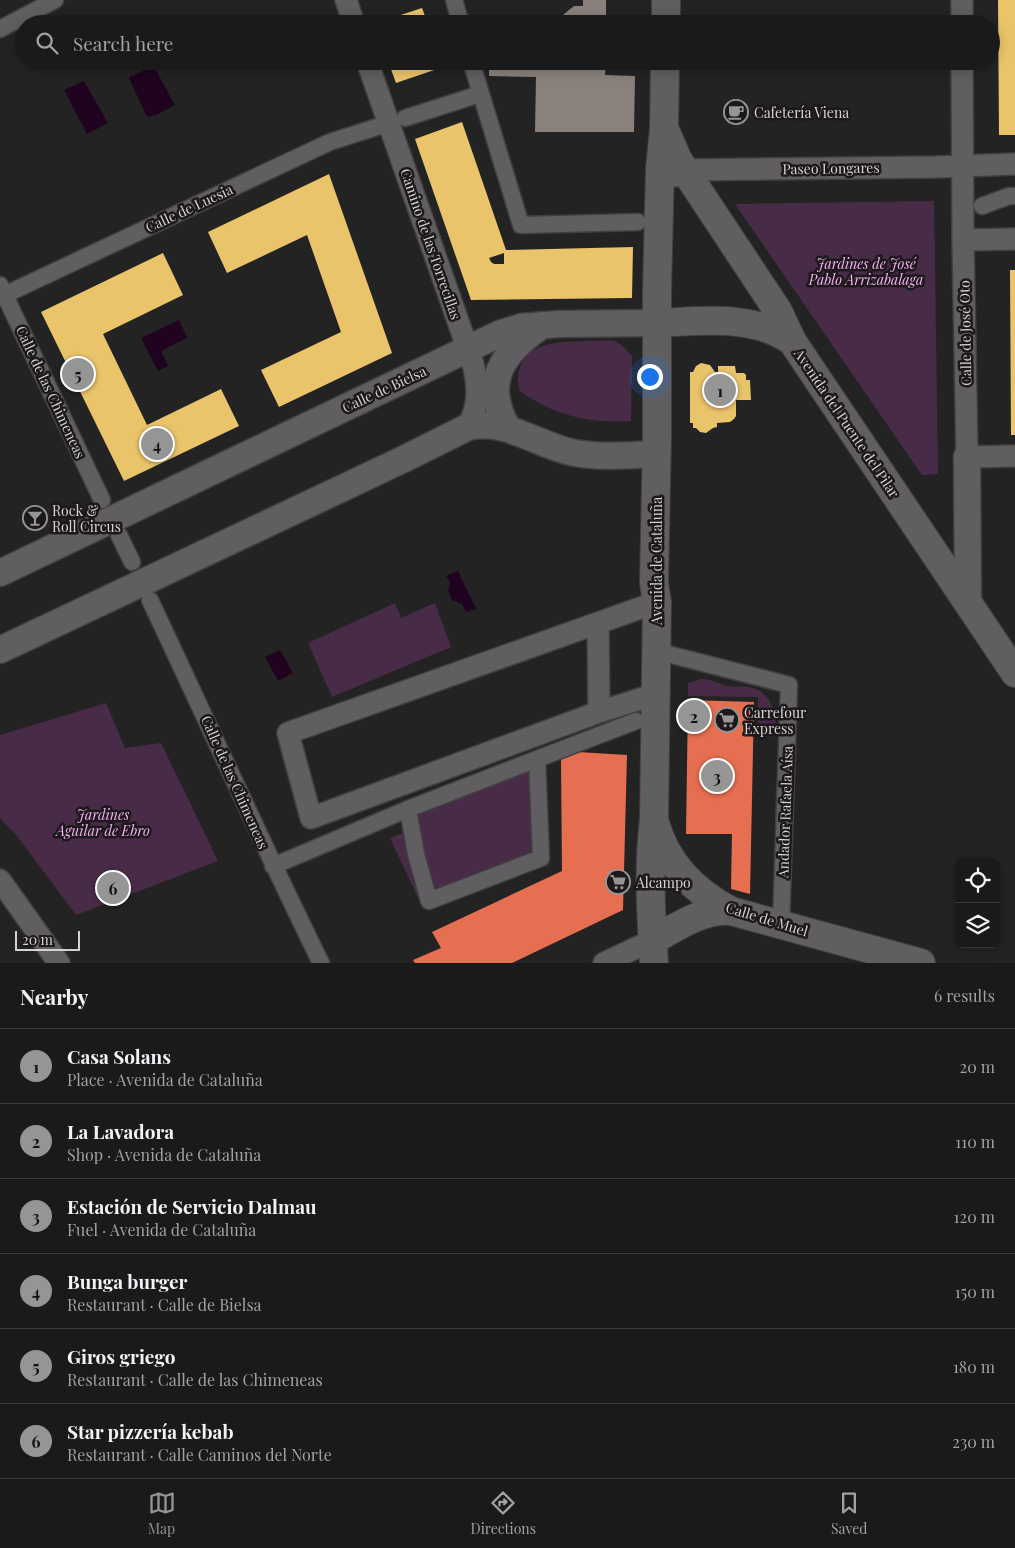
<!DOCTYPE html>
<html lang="en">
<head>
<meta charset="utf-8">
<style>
	:root { --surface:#1b1a1b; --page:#282728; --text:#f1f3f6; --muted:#a0a1a3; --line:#39383a; --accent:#969596 }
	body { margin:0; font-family:"Playfair Display",serif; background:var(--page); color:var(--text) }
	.controls { position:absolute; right:15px; bottom:15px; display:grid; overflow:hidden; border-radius:8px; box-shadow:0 2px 12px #0003 }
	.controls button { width:45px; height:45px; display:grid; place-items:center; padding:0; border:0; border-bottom:1px solid var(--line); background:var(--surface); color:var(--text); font:25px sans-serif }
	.scale { position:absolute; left:15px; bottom:12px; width:65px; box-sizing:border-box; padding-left:5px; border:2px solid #d4d2d4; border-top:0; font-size:14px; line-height:18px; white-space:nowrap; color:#d4d2d4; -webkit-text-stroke:4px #1c181b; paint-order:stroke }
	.you { position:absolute; left:649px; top:376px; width:18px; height:18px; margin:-12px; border:4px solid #fff; border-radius:50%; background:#1a73e8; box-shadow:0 0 0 8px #1a73e833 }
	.badge { display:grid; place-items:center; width:32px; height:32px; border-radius:50%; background:var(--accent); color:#111; font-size:16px; font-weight:700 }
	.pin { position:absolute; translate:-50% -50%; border:2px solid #fff; box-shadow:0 1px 5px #0006 }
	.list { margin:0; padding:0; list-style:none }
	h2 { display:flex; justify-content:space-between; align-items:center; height:65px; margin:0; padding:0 20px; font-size:21px }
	h2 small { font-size:16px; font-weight:400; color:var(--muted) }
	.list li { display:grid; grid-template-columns:32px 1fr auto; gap:15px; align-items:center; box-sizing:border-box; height:75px; padding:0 20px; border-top:1px solid var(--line) }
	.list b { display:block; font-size:19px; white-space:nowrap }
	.list p { margin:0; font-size:16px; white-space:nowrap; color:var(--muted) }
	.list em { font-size:16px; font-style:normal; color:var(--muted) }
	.icon { flex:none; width:28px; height:28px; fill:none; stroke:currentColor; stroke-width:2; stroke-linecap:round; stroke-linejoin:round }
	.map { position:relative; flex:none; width:1015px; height:963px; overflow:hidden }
	.search { position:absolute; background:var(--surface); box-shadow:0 2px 12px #0003; left:15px; right:15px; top:15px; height:55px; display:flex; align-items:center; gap:12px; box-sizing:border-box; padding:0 18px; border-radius:28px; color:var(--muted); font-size:19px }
	.sheet { height:515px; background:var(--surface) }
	nav { display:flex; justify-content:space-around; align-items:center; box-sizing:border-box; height:70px; border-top:1px solid var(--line); background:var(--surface); font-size:14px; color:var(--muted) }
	nav a { display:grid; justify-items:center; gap:2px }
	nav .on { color:var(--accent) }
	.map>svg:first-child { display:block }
</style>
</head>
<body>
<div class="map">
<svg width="1015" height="963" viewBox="0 0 1015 963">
	<rect width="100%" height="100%" fill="#242324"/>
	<path fill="#482c47" d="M934,201L938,474L922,475L735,204Z
		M615,341L623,346L632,356L631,421C588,423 555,416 520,391C517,382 517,374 521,365C533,340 565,342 587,341C596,341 606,340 615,341Z
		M395,603L401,618L435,603L451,647L332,697L308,643Z
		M701,679C711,679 719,684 728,686C735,687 741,686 748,687C773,691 777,716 775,737L758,736V697L688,696V683Z
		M106,703L125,748L161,743L218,861L76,915L17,836L0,818V735Z
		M529,772L536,857L419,900L390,838L415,828L412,810Z"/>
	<path fill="#1f031f" d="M150,67H154L175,105L154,116L153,115L149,117L146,115L129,78L130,77Z
		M84,81L108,123L87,134L64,90Z
		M179,320L187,338L161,351L168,366L158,371L141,338Z
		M458,571L476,609L466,612L462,604L452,600L448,590L450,582L446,576Z
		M280,650L293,673L278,681L265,657Z"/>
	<path fill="#e9c46a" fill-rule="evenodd" d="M998,0H1015V135H999Z
		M422,8L428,24H376V23Z
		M388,61H441L443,67L396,83Z
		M462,122L506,250L633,247L632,298L471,300L415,139ZM504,253V264H494L491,262L489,258Z
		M329,174L392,353L279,407L261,370L341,332L307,235L227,273L208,232Z
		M163,253L183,295L103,334L147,425L221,389L239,426L124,481L41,312Z
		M1010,270H1015V435H1011Z
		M701,363L710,365L715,372H718V366H735L736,373H744L746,375V380H750L751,400H736V416L734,419L730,422L717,423V427L713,428L706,433L700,432L696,428H693V423H690V372H693L696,366Z"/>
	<path fill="#e76f51" d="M688,700L754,702L750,894L731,889L732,834H686Z
		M578,752L627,755L623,910L512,963H415L413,960L441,948L432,932L562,871L561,759Z"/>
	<path fill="#8a817c" d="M583,0H606V24H561L564,14L574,6H583Z
		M489,61H606L605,75L635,76L634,132H535L536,77L489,76Z"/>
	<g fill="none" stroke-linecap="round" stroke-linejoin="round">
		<defs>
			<path id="pedestrian" d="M454,0L461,24
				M0,29L55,0
				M471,61L521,225L638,222
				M405,118L480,94
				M982,206L1009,196H1015
				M0,285L102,500
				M0,297L330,142L380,126
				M119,535L132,562
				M150,600C207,721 262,843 321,963
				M656,651L789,685L781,925
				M408,809L537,759
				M273,866L408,809L416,854L429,901L541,858L537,759L636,721"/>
			<path id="minor" d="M346,0L354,24
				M962,24V0
				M367,61L473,364C479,389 479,404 468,427
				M962,61L963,240L967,457L1015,456
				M674,176L685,170L936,167L1015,164
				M963,240L1015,239
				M598,623L599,712
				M656,694L599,712L311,818L288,733L657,602
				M0,880L59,963
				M604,963L653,940"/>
			<path id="tertiary" d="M508,429C481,382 502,353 541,326
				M967,457L968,604
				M0,573L499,334L521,327L558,324L657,323
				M0,650L404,459L468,427C506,418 538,446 575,453C602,458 630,455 656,454"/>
			<path id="secondary" d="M666,24V0
				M665,130L678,160L778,311L792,341L1015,673
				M657,323C702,321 753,314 792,341
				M655,823C666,863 695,892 731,911L921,963
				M653,940C677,927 702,909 731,911
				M654,963C651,914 648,868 654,819L657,602L654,583L657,436V291L660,169L664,129L665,61"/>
		</defs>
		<use href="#pedestrian" stroke="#413f41" stroke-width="19"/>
		<use href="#minor" stroke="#413f41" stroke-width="24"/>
		<use href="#tertiary" stroke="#413f41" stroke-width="29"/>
		<use href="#secondary" stroke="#413f41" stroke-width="30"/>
		<use href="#pedestrian" stroke="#605e60" stroke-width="16"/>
		<use href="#minor" stroke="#605e60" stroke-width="21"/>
		<use href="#tertiary" stroke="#605e60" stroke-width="26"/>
		<use href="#secondary" stroke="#605e60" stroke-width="28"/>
	</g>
	<defs>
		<symbol id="cafe-ring" viewBox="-11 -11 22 22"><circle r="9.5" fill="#1c181b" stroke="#969596" stroke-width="1.5"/><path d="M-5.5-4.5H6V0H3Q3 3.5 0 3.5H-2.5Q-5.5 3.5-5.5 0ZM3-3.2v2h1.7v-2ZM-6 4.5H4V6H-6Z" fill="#969596"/></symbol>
		<symbol id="bar-ring" viewBox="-11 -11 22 22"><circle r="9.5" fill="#1c181b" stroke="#969596" stroke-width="1.5"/><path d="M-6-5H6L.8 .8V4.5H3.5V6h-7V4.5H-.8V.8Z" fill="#969596"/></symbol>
		<symbol id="supermarket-ring" viewBox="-11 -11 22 22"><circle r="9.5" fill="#1c181b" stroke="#969596" stroke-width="1.5"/><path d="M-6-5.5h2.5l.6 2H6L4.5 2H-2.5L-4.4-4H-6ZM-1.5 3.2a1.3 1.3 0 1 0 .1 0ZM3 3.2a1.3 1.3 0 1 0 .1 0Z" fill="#969596"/></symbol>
	</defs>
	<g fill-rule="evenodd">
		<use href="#cafe-ring" x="722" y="98" width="28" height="28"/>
		<use href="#bar-ring" x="21" y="504" width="28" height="28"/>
		<use href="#supermarket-ring" x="713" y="706" width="28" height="28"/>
		<use href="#supermarket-ring" x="604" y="868" width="28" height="28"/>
	</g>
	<g text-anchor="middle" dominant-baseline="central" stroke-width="5" stroke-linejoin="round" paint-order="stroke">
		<g font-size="14" fill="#d4d2d4" stroke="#1c181b" text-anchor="start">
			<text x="754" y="112">Cafetería Viena</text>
			<text x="52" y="510">Rock &amp;<tspan x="52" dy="16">Roll Circus</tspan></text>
			<text x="744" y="712">Carrefour<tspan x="744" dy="16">Express</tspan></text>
			<text x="636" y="882">Alcampo</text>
		</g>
		<g font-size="14" fill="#d4d2d4" stroke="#1c181b">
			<text transform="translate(831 168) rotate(-1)">Paseo Longares</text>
			<text transform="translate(189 208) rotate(-25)">Calle de Luesia</text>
			<text transform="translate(431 244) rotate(71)">Camino de las Torrecillas</text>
			<text transform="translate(965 333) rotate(-91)">Calle de José Oto</text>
			<text transform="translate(384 389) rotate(-25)">Calle de Bielsa</text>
			<text transform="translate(51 392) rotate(65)">Calle de las Chimeneas</text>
			<text transform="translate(847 423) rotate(56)">Avenida del Puente del Pilar</text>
			<text transform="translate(656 561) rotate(-90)">Avenida de Cataluña</text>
			<text transform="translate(235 782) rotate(66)">Calle de las Chimeneas</text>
			<text transform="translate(785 812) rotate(-88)">Andador Rafaela Aísa</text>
			<text transform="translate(767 919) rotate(17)">Calle de Muel</text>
		</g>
		<g font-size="14" font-style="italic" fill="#f6b0f2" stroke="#1c181b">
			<text x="866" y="263">Jardines de José<tspan x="866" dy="16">Pablo Arrizabalaga</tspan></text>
			<text x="103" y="814">Jardines<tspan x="103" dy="16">Aguilar de Ebro</tspan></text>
		</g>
	</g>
</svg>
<div class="controls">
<button><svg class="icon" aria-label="locate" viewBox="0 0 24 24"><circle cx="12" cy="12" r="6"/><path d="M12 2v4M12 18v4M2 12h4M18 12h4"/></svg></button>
<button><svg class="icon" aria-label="layers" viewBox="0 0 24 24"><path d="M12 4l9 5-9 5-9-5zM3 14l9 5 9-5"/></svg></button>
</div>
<div class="scale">20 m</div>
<div class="you"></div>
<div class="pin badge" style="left:720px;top:390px">1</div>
<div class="pin badge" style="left:694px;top:716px">2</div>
<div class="pin badge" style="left:717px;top:776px">3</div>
<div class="pin badge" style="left:157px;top:444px">4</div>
<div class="pin badge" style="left:78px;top:374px">5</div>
<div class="pin badge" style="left:113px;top:888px">6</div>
<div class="search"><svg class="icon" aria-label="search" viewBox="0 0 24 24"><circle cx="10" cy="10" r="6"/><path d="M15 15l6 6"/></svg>Search here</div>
</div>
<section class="sheet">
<h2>Nearby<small>6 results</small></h2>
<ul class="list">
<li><span class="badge">1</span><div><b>Casa Solans</b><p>Place · Avenida de Cataluña</p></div><em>20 m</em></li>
<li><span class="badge">2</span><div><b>La Lavadora</b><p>Shop · Avenida de Cataluña</p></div><em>110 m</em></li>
<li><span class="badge">3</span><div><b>Estación de Servicio Dalmau</b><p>Fuel · Avenida de Cataluña</p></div><em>120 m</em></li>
<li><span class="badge">4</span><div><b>Bunga burger</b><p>Restaurant · Calle de Bielsa</p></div><em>150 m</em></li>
<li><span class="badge">5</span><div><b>Giros griego</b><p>Restaurant · Calle de las Chimeneas</p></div><em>180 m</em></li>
<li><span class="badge">6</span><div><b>Star pizzería kebab</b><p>Restaurant · Calle Caminos del Norte</p></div><em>230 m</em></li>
</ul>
</section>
<nav>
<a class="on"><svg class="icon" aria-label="map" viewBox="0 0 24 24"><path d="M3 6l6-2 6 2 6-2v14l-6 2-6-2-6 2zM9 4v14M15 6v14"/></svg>Map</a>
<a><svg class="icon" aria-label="directions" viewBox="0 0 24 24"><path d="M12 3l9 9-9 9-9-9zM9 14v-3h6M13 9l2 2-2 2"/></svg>Directions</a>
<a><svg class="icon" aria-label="saved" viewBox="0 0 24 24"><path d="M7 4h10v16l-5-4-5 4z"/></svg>Saved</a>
</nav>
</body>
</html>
